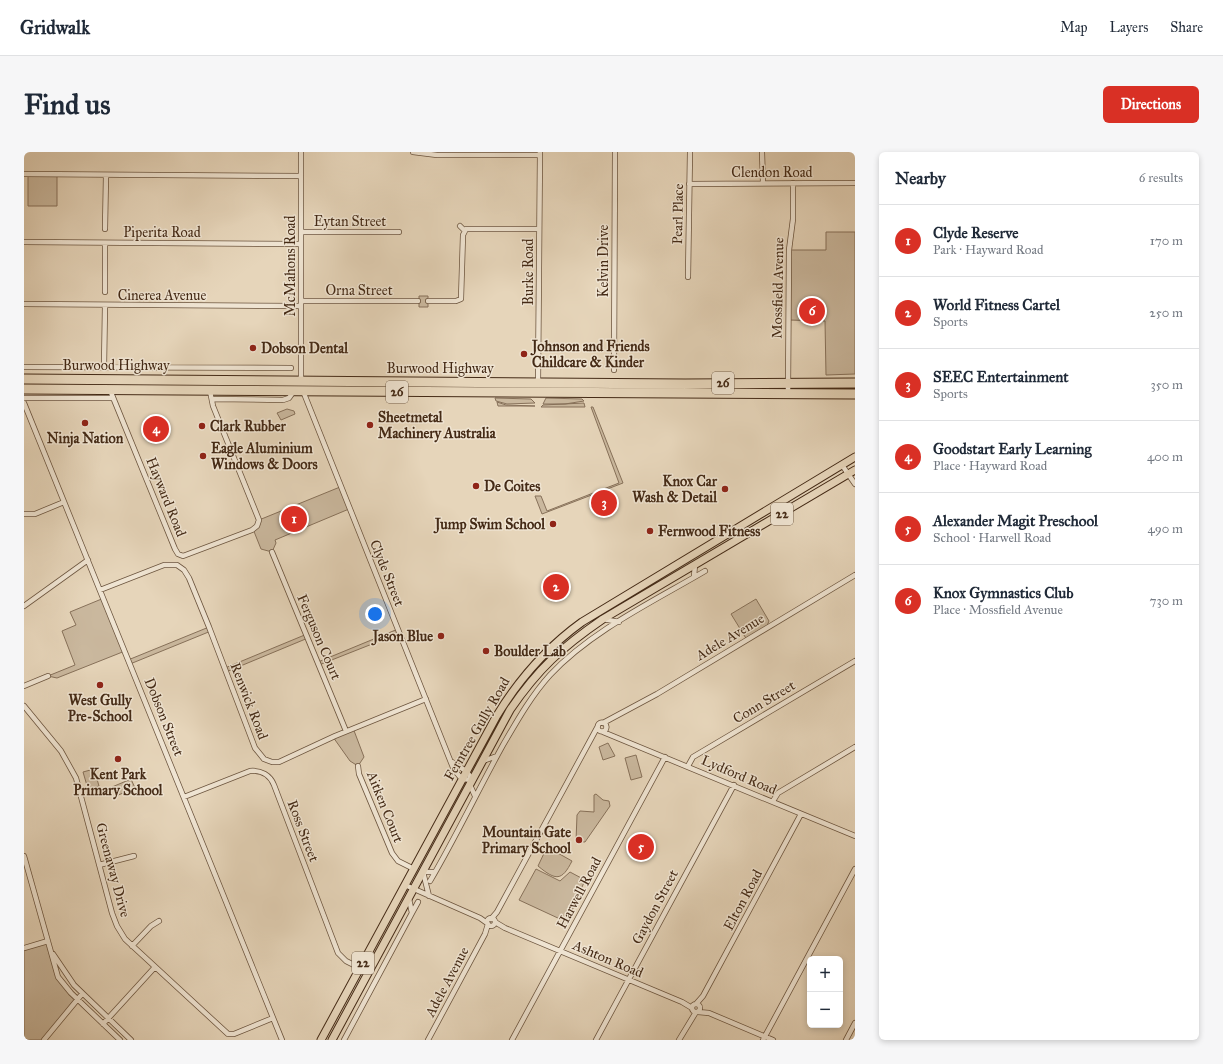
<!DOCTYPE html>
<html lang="en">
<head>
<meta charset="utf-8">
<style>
	:root { --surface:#fff; --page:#f6f6f7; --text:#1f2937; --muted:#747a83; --line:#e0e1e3; --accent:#d93025 }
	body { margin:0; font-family:"IM FELL Great Primer",serif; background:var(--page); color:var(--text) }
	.controls { position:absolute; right:12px; bottom:12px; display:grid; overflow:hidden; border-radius:6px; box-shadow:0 2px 6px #0003 }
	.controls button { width:36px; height:36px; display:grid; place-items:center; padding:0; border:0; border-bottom:1px solid var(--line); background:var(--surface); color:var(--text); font:20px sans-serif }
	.you { position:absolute; left:351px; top:462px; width:14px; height:14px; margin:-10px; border:3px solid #fff; border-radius:50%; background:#1a73e8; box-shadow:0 0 0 6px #1a73e833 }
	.badge { display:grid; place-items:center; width:26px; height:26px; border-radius:50%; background:var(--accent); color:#fff; font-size:13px; font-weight:700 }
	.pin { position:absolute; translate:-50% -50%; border:2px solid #fff; box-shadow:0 1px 4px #0006 }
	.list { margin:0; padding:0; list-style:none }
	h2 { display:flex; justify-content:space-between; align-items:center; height:52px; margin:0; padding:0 16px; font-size:17px }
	h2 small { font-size:13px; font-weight:400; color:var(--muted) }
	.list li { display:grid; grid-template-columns:26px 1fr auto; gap:12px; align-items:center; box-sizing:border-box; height:72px; padding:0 16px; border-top:1px solid var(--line) }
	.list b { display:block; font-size:15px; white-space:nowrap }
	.list p { margin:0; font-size:13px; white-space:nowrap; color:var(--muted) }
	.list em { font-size:13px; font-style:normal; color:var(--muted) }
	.map { position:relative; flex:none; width:831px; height:888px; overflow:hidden; border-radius:6px }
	header { display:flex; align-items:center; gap:24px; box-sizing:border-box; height:56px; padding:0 20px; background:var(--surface); border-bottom:1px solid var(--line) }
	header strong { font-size:19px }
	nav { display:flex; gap:22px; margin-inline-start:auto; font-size:14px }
	.intro { display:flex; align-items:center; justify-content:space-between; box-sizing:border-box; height:96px; padding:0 24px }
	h1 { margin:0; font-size:28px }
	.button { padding:10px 18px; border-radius:6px; background:var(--accent); color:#fff; font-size:14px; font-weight:700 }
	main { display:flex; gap:24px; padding:0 24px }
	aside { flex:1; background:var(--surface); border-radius:6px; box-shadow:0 2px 6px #0003 }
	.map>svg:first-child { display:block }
</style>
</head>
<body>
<header>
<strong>Gridwalk</strong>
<nav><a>Map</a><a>Layers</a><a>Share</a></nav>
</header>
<div class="intro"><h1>Find us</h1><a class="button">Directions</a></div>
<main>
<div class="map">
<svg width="831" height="888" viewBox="0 0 831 888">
	<rect width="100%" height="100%" fill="#e6d5ba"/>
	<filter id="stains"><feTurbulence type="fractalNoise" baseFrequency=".005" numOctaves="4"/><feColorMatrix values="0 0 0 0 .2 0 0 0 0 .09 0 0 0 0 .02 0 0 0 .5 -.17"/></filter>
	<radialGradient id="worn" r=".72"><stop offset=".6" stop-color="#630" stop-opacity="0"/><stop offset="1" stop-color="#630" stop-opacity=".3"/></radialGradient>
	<path fill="#cab89e" stroke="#87715a" d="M4,22H33V54H4Z
		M802,80H831V222L802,223L801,169L765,168V98H802Z
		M395,144H404V155H395Z
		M471,246L507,247L511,251L483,252L472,249Z
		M522,246L558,247L560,249L541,252H519Z
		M473,250L482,253L511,254H474Z
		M560,251L561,255H517L519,253Z
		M567,255H569L599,331L518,362L511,344H517L523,359L595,331Z
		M263,257L270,259L271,262L257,268L253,261Z
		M316,335L325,357L251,388L252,391L248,400L237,397L229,377L235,368Z
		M80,446L101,499L33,526L24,524L51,513L38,479L52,473L46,460Z
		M732,447L745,469L742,476L723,488L707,462Z
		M185,475L187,479L106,512L104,508Z
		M374,477L376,481L295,513L294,510Z
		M283,482L284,486L202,520L201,516Z
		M329,576L340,605L334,614L326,609L309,585Z
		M584,591L591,604L579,608L575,595Z
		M612,603L618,625L607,628L601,606Z
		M70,617L75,634L64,637L59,620Z
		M107,627L111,636L92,644L88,635Z
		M572,642L579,648L585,649L586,654L561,690L552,689L553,663L556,659L570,660V643Z
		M523,695L548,709C538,729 532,729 514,714Z
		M512,717L536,729L546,720L561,728L547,761L542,765L536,767L495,748Z
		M24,789L33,821L53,848L20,888H0V796Z"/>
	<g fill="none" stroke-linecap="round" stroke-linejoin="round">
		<defs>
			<path id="street" d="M389,0L413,3H516
				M738,0L739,31
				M0,22L277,24
				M665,32L831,31
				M436,74L441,79
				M81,77L82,23
				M277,80H375
				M0,90L277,92
				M664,125L666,0
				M81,140V91
				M277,149H394
				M404,149H432L437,147L439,83L442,77H515
				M0,152L277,154
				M0,215L267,216
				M80,215L81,153
				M590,218L591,0
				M277,229V0
				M514,232L516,0
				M86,238L151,397L154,402L159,404L228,378L233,374L235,368L189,254L186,239
				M279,239L430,618L438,627L449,628
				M764,242L765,98L769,67V31
				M0,246H89
				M188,247L259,248L265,246L270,239
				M0,251L258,888
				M818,313L831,332
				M0,362H11L40,350
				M248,400L322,579
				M670,425L671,412
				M76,438L140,413H153L160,418L165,426L185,475L231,596L240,607L248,610H255L311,584L402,547
				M0,454L64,408
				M579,467L595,470
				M0,534L24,524
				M0,554L37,599L52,626L88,761L93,774L101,787L204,882H210L249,866
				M573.5 575a4.5 4.5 0 1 1 9 0a4.5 4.5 0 1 1-9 0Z
				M579,571L633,542L831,423
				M579,580L831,684
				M459,609L473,604
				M428,610L442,619L449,628
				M334,614L335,622L368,701L374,709L390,717
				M664,614L669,605L831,509
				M446,633L451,644
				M160,645L226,619C237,618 246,623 250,633L314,801L322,809L336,816
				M749,649L754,641L831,595
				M0,704L34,825L47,841L96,888
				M75,713L110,704
				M406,729C432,685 454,638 479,593C493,569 507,544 526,523C567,479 630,449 681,419
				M381,733L456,766L463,771
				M405,744L399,720H411
				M388,761L394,750
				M463 770a4 4 0 1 1 8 0a4 4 0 1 1-8 0Z
				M467,767L473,760L574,574
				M471,770L481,776L658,850L668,856
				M108,794L127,774L135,769
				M0,796L24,789
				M29,802L50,833L107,888
				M668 856a4 4 0 1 1 8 0a4 4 0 1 1-8 0Z
				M672,852L679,844L777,662
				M674,860L685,861L749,888
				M79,872L131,815
				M20,888L58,842
				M320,888L388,761L385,747
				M404,888L461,782L464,772
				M488,888L641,605
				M572,888L710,633
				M655,888L672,860
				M739,888L831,717
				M822,888L831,871"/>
			<path id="primary" d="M297,888L472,565C495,527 522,496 558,470L831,305
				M308,888L486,558C514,517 538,495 579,467L831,318"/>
			<path id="highway" d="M0,227L661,232L831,231
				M0,237L831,242"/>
		</defs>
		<use href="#street" stroke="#6c553f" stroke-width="6"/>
		<use href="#primary" stroke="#442a16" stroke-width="9"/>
		<use href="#highway" stroke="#442a16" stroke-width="11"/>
		<use href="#street" stroke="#efe4d2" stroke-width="4.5"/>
		<use href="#primary" stroke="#e6d5ba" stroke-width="7"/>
		<use href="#highway" stroke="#e6d5ba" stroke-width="9"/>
	</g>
	<g fill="#8f2418" stroke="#efe4d2" stroke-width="1.5">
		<circle cx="229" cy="196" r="4"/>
		<circle cx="500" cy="202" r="4"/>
		<circle cx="61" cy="271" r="4"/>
		<circle cx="346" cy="273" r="4"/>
		<circle cx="178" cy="274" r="4"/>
		<circle cx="179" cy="304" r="4"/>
		<circle cx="452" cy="334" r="4"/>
		<circle cx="701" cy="337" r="4"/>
		<circle cx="529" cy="372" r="4"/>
		<circle cx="626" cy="379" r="4"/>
		<circle cx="417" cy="484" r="4"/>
		<circle cx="462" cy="499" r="4"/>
		<circle cx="76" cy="533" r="4"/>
		<circle cx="94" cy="607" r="4"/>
		<circle cx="555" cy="688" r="4"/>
	</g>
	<g text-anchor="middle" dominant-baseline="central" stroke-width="3" stroke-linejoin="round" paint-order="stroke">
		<g fill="#efe4d2" stroke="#77624e" stroke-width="1">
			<rect x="688" y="220" width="22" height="22" rx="3"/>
			<rect x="362" y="229" width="22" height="22" rx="3"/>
			<rect x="747" y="351" width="22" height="22" rx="3"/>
			<rect x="328" y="800" width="22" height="22" rx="3"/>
		</g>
		<g font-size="13" font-weight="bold" fill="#442a16">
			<text x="699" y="231">26</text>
			<text x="373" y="240">26</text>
			<text x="758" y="362">22</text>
			<text x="339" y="811">22</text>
		</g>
		<g font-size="14" fill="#442a16" stroke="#efe4d2">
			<text x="748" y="20">Clendon Road</text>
			<text transform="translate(654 62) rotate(-89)">Pearl Place</text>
			<text x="326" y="69">Eytan Street</text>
			<text x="138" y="80">Piperita Road</text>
			<text transform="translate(579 109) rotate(-90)">Kelvin Drive</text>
			<text transform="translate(266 114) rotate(-90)">McMahons Road</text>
			<text transform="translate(504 120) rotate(-90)">Burke Road</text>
			<text transform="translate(754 136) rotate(-89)">Mossfield Avenue</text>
			<text x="335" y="138">Orna Street</text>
			<text x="138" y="143">Cinerea Avenue</text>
			<text x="92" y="213">Burwood Highway</text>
			<text x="416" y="216">Burwood Highway</text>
			<text transform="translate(142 345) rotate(68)">Hayward Road</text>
			<text transform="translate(363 421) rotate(68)">Clyde Street</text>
			<text transform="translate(295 485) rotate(67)">Ferguson Court</text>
			<text transform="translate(706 485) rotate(-31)">Adele Avenue</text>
			<text transform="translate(225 549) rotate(69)">Renwick Road</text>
			<text transform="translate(740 550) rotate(-31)">Conn Street</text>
			<text transform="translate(140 565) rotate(68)">Dobson Street</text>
			<text transform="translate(453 577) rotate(-60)">Ferntree Gully Road</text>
			<text transform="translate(715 623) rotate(23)">Lydford Road</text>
			<text transform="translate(361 655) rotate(68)">Aitken Court</text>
			<text transform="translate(279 679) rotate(69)">Ross Street</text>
			<text transform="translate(89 718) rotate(75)">Greenaway Drive</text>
			<text transform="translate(555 741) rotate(-62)">Harwell Road</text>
			<text transform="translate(719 748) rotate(-62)">Elton Road</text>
			<text transform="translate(631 755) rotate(-62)">Gaydon Street</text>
			<text transform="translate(584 807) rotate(23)">Ashton Road</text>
			<text transform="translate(423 830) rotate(-62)">Adele Avenue</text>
		</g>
		<g font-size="14" font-weight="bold" fill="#442a16" stroke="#efe4d2" text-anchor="start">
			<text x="508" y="194">Johnson and Friends<tspan x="508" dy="16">Childcare &amp; Kinder</tspan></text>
			<text x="237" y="196">Dobson Dental</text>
			<text x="354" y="265">Sheetmetal<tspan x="354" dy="16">Machinery Australia</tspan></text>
			<text x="186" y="274">Clark Rubber</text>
			<text x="61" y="286" text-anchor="middle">Ninja Nation</text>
			<text x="187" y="296">Eagle Aluminium<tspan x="187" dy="16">Windows &amp; Doors</tspan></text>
			<text x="693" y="329" text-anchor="end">Knox Car<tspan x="693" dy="16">Wash &amp; Detail</tspan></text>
			<text x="460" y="334">De Coites</text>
			<text x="521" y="372" text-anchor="end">Jump Swim School</text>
			<text x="634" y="379">Fernwood Fitness</text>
			<text x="409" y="484" text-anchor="end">Jason Blue</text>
			<text x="470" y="499">Boulder Lab</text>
			<text x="76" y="548" text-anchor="middle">West Gully<tspan x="76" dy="16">Pre-School</tspan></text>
			<text x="94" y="622" text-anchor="middle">Kent Park<tspan x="94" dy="16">Primary School</tspan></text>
			<text x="547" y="680" text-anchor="end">Mountain Gate<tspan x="547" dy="16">Primary School</tspan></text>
		</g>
	</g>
	<rect width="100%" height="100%" filter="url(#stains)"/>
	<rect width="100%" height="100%" fill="url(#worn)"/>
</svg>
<div class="controls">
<button>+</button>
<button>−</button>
</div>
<div class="you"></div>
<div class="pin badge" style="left:270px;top:367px">1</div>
<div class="pin badge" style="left:532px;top:435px">2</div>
<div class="pin badge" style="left:580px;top:351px">3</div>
<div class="pin badge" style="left:132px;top:277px">4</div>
<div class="pin badge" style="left:617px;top:695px">5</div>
<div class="pin badge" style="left:788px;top:159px">6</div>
</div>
<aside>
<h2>Nearby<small>6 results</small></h2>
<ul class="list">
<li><span class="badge">1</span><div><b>Clyde Reserve</b><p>Park · Hayward Road</p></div><em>170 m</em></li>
<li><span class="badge">2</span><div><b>World Fitness Cartel</b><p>Sports</p></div><em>250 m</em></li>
<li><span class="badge">3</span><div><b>SEEC Entertainment</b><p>Sports</p></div><em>350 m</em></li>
<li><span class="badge">4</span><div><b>Goodstart Early Learning</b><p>Place · Hayward Road</p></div><em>400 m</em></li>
<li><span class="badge">5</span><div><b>Alexander Magit Preschool</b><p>School · Harwell Road</p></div><em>490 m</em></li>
<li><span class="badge">6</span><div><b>Knox Gymnastics Club</b><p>Place · Mossfield Avenue</p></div><em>730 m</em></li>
</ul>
</aside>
</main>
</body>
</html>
